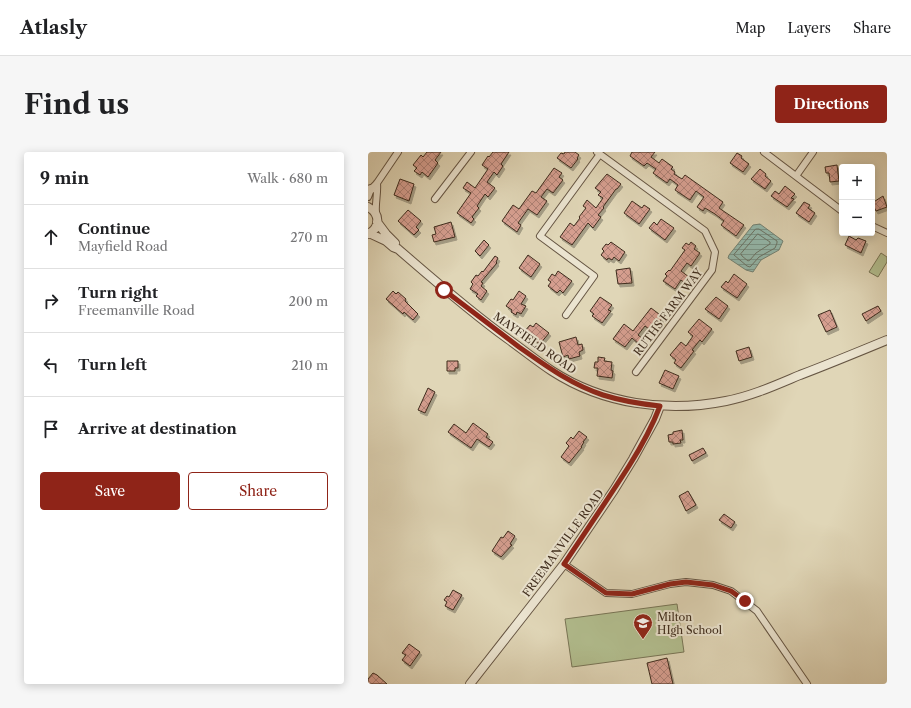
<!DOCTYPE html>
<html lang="en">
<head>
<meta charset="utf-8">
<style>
	:root { --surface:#fff; --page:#f6f6f6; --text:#202124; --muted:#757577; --line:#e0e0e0; --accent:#8f2418 }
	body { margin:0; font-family:"Libre Caslon Text",serif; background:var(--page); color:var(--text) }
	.controls { position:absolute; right:12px; top:12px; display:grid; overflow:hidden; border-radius:4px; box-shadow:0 2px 10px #0003 }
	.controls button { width:36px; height:36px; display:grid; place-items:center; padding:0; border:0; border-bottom:1px solid var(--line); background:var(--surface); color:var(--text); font:20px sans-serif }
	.stop { position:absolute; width:12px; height:12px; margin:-9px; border:3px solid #8f2418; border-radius:50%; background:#fff }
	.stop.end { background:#8f2418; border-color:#fff; box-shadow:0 1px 4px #0008 }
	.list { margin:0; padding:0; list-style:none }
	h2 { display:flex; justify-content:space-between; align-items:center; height:52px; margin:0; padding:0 16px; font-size:17px }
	h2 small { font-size:13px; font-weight:400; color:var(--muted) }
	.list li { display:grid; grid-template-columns:26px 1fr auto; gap:12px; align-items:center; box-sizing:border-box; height:64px; padding:0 16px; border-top:1px solid var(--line) }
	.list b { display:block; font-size:15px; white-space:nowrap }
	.list p { margin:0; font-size:13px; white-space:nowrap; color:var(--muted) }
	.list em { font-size:13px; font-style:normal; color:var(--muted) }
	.actions { display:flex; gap:8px; padding:12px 16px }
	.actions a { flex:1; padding:9px 0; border:1px solid var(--accent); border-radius:4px; text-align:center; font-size:14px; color:var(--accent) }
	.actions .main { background:var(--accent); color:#fff }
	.icon { flex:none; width:22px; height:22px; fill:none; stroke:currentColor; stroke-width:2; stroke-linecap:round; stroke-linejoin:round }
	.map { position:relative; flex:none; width:519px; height:532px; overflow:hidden; border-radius:4px }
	header { display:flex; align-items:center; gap:24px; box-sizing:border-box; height:56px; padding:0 20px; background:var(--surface); border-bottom:1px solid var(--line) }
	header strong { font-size:19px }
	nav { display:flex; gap:22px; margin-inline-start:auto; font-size:14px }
	.intro { display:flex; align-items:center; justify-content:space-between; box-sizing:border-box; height:96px; padding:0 24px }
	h1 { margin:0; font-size:28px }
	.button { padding:10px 18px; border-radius:4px; background:var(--accent); color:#fff; font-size:14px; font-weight:700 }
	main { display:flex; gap:24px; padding:0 24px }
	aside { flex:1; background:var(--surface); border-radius:4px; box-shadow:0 2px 10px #0003 }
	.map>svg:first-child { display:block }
</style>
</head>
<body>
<header>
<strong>Atlasly</strong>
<nav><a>Map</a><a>Layers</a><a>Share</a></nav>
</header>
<div class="intro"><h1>Find us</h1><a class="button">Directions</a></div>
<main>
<aside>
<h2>9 min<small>Walk · 680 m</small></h2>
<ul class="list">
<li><svg class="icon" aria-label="ahead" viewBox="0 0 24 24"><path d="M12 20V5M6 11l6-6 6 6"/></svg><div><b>Continue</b><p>Mayfield Road</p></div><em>270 m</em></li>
<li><svg class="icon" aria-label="right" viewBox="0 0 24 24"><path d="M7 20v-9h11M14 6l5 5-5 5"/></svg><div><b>Turn right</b><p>Freemanville Road</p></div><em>200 m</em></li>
<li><svg class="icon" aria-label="left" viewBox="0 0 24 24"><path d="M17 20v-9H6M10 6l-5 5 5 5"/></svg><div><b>Turn left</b></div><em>210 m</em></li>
<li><svg class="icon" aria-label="arrive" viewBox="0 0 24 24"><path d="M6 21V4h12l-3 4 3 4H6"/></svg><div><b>Arrive at destination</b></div></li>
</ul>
<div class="actions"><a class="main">Save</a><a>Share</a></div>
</aside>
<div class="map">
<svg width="519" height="532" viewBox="0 0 519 532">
	<defs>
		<pattern id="water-rules" width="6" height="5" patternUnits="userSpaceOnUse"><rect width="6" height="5" fill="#94b9ad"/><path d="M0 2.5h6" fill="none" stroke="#7a978c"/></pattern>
		<pattern id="building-cross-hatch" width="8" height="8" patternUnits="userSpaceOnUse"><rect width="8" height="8" fill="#d59e8f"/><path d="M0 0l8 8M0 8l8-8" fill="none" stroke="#ae8174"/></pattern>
		<filter id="shadow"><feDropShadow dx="2" dy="3" stdDeviation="0" flood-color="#0004"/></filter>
	</defs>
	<rect width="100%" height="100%" fill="#e0d6b7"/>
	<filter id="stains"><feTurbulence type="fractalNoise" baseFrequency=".005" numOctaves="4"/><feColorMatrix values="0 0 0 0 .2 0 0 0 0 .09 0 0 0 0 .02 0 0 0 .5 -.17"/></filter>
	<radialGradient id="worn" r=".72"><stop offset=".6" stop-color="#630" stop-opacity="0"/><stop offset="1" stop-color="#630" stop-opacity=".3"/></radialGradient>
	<path fill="#b2be8f" stroke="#787556" d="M513,101L519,105V110L510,125L501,120Z
		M309,452L316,500L204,515L197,467Z"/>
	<path fill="url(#water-rules)" stroke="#728173" d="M392,72L415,89L411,98L393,108L385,120L378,118L360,106L361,103L385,73Z"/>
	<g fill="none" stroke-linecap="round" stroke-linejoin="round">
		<path stroke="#697265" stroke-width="1" d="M388,77H391L409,89V91L407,96L391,105L382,115L379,114L366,103Z
			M390,82L402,90V92L388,101L382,108L380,109L374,104L373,102Z"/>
	</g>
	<path fill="url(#building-cross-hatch)" stroke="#3e2c1d" filter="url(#shadow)" d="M59,0H73L67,8L70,11L60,25L54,20L52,23L46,19L49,16L45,13L53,3L55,5Z
		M125,0H141L133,12L135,14L129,23L126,20L119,30L127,36L120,45L117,42L109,54L111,56L104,65L106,67L103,71L89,61L103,41L95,36L99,30L107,36L120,17L114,13L120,4L121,5Z
		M197,0H207L211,3L209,6L210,7L203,16L189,6L193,1L196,2Z
		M264,0H287L283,5L291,11L294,7L305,15L303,17L307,20L306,22L314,27L317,23L355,50L351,56L376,73L368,84L353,73L356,69L347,62L337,56L335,59L329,55L336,45L328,39L322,48L307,38L310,33L302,27L299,31L285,21L288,17L279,11L276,14L262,4Z
		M369,1L374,4L373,6L381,12L375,20L362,11Z
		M469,13L471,29L462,30L461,21H458L457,15Z
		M186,16L194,21L191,25L195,28L185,41L179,37L173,45L179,49L169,63L160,57L150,71L153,73L149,80L134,69L145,53L151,57L164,39L168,41Z
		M392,17L398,22L397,24L403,29L397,37L383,27Z
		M239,22L253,32L249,37H248L235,55L236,56L230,63L233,65L225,76L220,71L204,93L192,85L202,71L206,74L212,66L211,65L218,56L215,54L219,48L228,56L235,46L230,43L233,40L227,36Z
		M32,27L46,32L41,49L26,43Z
		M417,34L427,42L423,46L426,47L419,55L403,44L407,39L411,42Z
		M515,44L519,55L508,59L504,51Z
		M264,49L274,56L276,53L282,57L271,72L256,61Z
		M436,50L442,53L440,56L447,61L441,70L428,61Z
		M40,58L53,69L48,75L51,78L46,83L30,69Z
		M293,67L306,76L297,88L281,76L286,70L289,73Z
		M83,70L87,85L66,90L64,83L68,82L66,75Z
		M481,84L488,88L490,86L498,89L493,101L477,93Z
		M116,88L121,93L112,104L107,99Z
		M243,90L257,100L251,109L246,105L244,108L240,106L239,108L233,103L236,99L234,97L238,92L240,93Z
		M323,90L328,94L326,97L332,101L323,114L319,111L313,119L321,125L317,131L313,128L307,137L295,129L299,124L297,122L301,118L302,119L317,98L314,96L318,91L321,93Z
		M160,103L172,112L163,125L151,116Z
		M127,104L130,106L128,110L129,111L113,130L115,131L113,134L119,139L113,148L108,144L110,142L102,137L105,132L103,130L108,123L110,124L114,119L115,120Z
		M262,116L264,131L250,132L248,118Z
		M190,119L204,129L195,141L192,138L189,141L180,134L183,130L180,128L184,122L187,124Z
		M366,122L379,132L369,146L353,135L358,129L360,131Z
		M25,139L28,142L30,140L38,147L37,149L50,162L45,168L36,160L35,162L18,147Z
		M151,139L158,144L153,152L158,154L153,162L149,160L148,163L143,160L144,158L138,154L143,147L145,148Z
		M232,145L244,153L240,158L243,159L234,171L224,164L226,162L222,159Z
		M348,145L360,154L351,167L337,157Z
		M510,154L513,159L498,169L494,162Z
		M283,156L295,165L286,177L284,175L282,178L277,174L270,183L275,187L271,192L264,186L257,195L245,187L256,172L265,179Z
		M462,158L469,175L458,180L450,163Z
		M331,167L344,177L334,190L332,188L324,198L326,199L313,216L306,211L308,208L302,203L313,190L318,194L325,184L320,180Z
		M168,171L181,181L172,192L156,180L162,173L165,175Z
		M208,185L210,193L214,192L215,198L211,200L212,204L201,207L200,203L195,205L191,190Z
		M381,195L384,205L371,209L368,199Z
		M230,205L237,206L236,209L244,210L243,218L245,219L244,226L229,224L230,216H226L227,210H230Z
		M79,209H90V216H87V219H79Z
		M297,218L311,224L305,237L291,231Z
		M60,236L67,240L57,261L50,258Z
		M105,271L120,282L118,285L125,290L121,295L109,287L103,296L80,280L86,272L98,281Z
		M314,278L315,288H312L313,291L305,292V290H301L300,283L305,282V280Z
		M211,279L219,285L215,290H216L213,295H214L201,311L193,305L201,294L198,291L203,285L205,287Z
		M335,296L338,301L324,309L321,303Z
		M320,339L328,353L318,359L311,344Z
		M356,362L367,370L363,376L351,368Z
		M140,379L147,384L142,392L144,393L133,405L124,399L133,385L135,386Z
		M85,438L94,443L85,458L77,454L79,450L76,448L79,444L81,445Z
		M41,492L52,500L42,514L34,508L38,503L34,501Z
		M299,506L305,532H284L279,511Z
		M5,521L9,523L19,532H0V527Z"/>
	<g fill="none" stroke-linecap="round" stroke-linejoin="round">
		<defs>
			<path id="minor" d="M229,0L337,79L347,100L344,118L268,220
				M396,0L474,59
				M428,24L445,0
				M0,45L3,37L9,31L30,0
				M67,47L103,0
				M8,61C7,51 10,41 9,31
				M504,74L519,81
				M198,163L226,124L172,84L232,2
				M196,412L238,441L264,442L302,432L318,430L345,433L363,439L389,459L439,532"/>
			<path id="tertiary" d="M0,38L3,37
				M0,55C12,61 13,76 0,82
				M9,70L18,82L27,91
				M1,81L18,89L25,95L30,97C66,128 101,159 140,187C154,197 169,209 184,219C235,252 298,261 358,249C384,244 408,233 432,223C461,212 490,200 519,188
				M102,532L196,412L246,338L265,307L287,267L292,254"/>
		</defs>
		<use href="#minor" stroke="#665644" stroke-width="8"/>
		<use href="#tertiary" stroke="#665644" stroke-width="10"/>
		<use href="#minor" stroke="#ebe4d0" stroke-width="6"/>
		<use href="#tertiary" stroke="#ebe4d0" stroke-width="8"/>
	</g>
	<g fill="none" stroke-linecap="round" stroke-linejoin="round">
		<path stroke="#8f2418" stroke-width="5" d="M76,138C101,157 126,176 151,195C178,214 204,233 235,243C254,249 273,252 292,254C284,275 273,295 261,314C240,347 218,379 196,412L238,441L264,442L302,432L318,430L345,433L363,439L377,449"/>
	</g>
	<defs>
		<symbol id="school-pin" viewBox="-11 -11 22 30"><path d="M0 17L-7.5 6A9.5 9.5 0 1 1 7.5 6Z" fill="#8f2418" stroke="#ebe4d0"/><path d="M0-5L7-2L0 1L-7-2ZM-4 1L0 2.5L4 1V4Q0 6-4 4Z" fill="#fff"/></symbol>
	</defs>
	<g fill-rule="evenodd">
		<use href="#school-pin" x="264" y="460" width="22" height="30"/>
	</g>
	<g text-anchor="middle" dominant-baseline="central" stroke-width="4" stroke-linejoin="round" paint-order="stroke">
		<g font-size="11" fill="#3e2c1d" stroke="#ebe4d0">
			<text transform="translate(300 160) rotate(-53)">RUTHS FARM WAY</text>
			<text transform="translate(167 191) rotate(35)">MAYFIELD ROAD</text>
			<text transform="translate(195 391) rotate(-54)">FREEMANVILLE ROAD</text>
		</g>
		<g font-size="11" fill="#3e2c1d" stroke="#ebe4d0" text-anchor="start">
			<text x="289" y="465">Milton<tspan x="289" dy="13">HIgh School</tspan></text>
		</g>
	</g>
	<rect width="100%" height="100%" filter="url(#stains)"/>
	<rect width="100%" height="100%" fill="url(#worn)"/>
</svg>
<div class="controls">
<button>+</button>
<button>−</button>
</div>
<div class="stop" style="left:76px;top:138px"></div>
<div class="stop end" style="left:377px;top:449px"></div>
</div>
</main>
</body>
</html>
